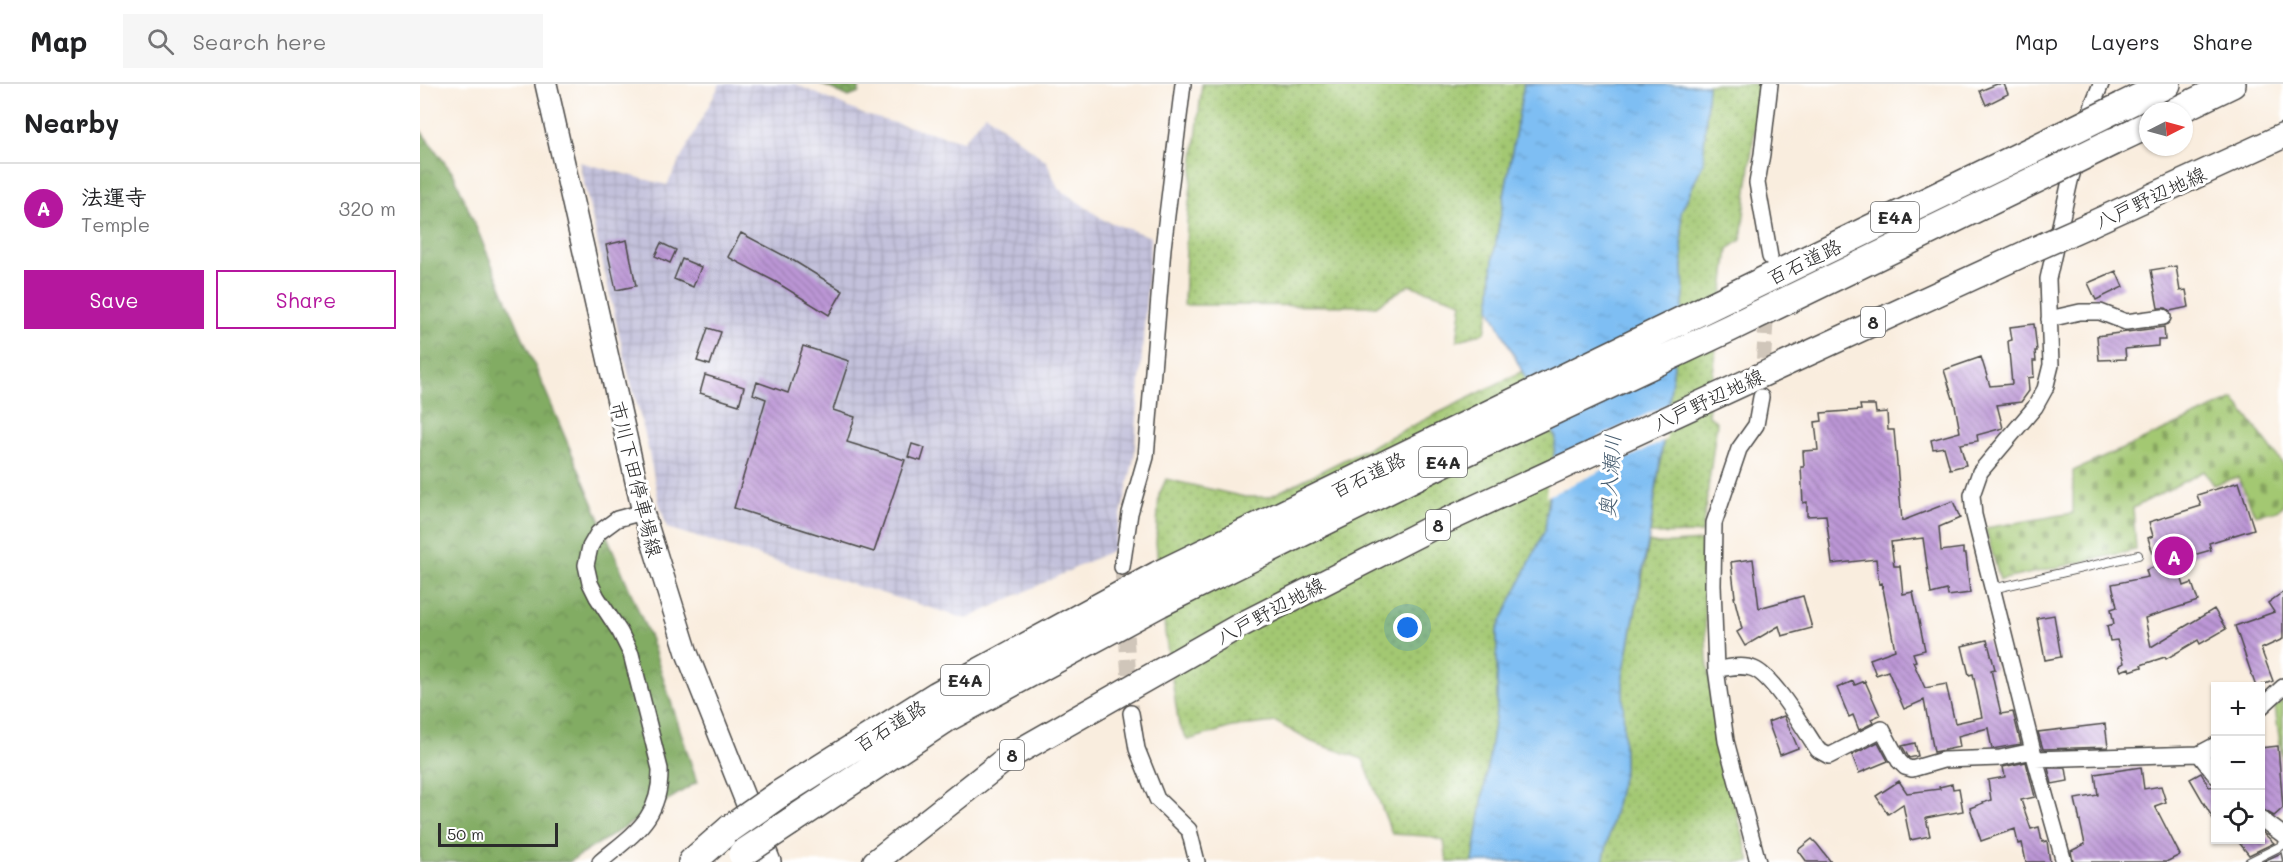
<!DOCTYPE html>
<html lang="en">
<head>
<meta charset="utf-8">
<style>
	:root { --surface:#fff; --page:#f6f6f6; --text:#202124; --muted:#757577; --line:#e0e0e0; --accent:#b5179e }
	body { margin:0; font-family:Mali,"Klee One",sans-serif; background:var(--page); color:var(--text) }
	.controls { position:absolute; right:18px; bottom:18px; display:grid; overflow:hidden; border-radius:0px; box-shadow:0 2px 4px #0004 }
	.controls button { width:54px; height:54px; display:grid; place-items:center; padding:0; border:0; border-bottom:2px solid var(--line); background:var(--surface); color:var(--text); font:30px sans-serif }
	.compass { position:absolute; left:1719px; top:18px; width:54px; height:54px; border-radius:50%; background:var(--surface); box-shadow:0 2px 4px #0004; rotate:84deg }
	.scale { position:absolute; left:18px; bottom:15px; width:120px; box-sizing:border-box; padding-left:6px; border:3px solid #2b2b2b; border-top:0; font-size:16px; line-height:21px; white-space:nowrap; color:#2b2b2b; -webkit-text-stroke:4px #fff; paint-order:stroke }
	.you { position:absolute; left:988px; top:544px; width:21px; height:21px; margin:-15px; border:4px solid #fff; border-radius:50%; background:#1a73e8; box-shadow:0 0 0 9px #1a73e833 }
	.badge { display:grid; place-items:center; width:39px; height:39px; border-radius:50%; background:var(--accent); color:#fff; font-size:20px; font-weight:700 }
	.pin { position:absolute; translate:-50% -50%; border:3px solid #fff; box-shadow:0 2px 6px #0006 }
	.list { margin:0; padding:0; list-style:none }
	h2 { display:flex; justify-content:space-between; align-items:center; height:78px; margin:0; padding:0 24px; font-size:26px }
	h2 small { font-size:20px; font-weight:400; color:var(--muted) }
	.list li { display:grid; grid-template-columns:39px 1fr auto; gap:18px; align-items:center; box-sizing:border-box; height:90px; padding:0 24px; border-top:2px solid var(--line) }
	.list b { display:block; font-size:22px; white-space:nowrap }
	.list p { margin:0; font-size:20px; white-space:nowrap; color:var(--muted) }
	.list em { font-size:20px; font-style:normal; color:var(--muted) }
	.actions { display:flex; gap:12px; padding:18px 24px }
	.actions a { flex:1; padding:14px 0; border:2px solid var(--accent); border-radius:0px; text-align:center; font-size:21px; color:var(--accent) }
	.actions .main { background:var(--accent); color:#fff }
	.icon { flex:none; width:33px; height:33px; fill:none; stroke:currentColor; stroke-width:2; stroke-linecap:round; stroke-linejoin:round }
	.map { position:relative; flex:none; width:1863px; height:778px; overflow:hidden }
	header { display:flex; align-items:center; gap:36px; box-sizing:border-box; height:84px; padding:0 30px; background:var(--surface); border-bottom:2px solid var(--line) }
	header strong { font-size:28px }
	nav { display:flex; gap:33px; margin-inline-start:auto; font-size:21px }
	.search { width:420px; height:54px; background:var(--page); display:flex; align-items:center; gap:15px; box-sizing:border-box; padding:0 21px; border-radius:0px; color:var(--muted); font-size:22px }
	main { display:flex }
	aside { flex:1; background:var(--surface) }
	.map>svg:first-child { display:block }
</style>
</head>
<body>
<header>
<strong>Map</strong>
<div class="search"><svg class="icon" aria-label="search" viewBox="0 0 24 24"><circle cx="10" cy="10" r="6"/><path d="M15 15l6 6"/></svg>Search here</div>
<nav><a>Map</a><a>Layers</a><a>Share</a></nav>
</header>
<main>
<aside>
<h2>Nearby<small></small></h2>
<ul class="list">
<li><span class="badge">A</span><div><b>法運寺</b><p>Temple</p></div><em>320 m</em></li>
</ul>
<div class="actions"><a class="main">Save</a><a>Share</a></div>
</aside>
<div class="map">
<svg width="1863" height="778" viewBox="0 0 1863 778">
	<defs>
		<pattern id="industrial-grid" width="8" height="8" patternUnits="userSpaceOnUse" patternTransform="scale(1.5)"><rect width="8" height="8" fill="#c3c1db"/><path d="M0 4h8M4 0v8" fill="none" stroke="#a8a6bc"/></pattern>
		<pattern id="grass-dots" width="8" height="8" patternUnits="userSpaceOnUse" patternTransform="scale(1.5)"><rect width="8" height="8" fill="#a3c872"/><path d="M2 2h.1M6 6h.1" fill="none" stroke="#85a35e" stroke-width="1.8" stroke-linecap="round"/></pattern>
		<pattern id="forest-crowns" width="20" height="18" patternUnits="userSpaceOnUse" patternTransform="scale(1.5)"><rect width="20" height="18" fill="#82ac64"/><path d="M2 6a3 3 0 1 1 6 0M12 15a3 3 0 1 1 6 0" fill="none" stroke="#6b8c53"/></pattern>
		<pattern id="cemetery-stones" width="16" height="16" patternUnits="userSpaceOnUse" patternTransform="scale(1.5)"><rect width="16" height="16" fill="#a3c872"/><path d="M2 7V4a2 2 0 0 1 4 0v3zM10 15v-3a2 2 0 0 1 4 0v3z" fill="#85a35e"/></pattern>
		<pattern id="water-ripples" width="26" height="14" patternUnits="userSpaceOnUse" patternTransform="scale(1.5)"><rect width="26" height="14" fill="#7ebef3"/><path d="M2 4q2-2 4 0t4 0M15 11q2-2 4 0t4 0" fill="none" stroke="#6da3d0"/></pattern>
		<pattern id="building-back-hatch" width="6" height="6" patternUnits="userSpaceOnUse" patternTransform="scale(1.5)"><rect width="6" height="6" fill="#bc96d6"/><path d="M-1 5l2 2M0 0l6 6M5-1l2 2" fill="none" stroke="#997bae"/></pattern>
	</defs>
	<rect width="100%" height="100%" fill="#fff"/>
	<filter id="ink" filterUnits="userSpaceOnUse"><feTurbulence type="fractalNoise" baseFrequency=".0167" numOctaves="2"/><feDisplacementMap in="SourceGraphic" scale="12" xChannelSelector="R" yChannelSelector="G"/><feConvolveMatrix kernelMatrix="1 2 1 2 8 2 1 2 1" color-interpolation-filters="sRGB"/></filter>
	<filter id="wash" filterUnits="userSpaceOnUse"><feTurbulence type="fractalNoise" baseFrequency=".008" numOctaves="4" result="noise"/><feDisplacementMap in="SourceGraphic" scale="24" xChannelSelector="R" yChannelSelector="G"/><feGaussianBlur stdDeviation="1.35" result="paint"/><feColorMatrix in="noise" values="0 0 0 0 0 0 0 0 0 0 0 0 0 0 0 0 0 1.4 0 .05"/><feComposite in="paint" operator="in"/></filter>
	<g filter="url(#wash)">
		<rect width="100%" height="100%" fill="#f9edde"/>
		<path fill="url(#industrial-grid)" d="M300,0H375L445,31L543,57L566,30L627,78L638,104L684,136L731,153L714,374L693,466L547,535L247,444L239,418L225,350L206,280L159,78L247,101Z"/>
		<path fill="url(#grass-dots)" stroke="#677a4e" stroke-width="1.5" d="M782,0H1104L1073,175L1070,224L1065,248L1037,257L1042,218L989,201L956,222L764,221L767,138Z
			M1288,0H1340L1321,156L1308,165L1288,331L1297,338L1282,449L1230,450L1264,212L1261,128L1283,79Z
			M1103,287L1136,354L1125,446L1077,546V620L1053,778H1027L1024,757L1006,752L972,750L943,675L892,658L856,638L812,643L768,656L759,642L745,548L736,459L739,411L746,395L825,413H849Z
			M1281,457L1287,575L1298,657L1330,778H1183L1204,685L1203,592L1229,458L1238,460Z"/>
		<path fill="url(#forest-crowns)" stroke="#566c48" stroke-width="1.5" d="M401,0H439V9L429,13Z
			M0,46L34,91L231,556L277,698L149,778H0Z"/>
		<path fill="url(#cemetery-stones)" stroke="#677a4e" stroke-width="1.5" d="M1814,315L1863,380V421L1855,427L1835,431L1818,393L1794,401L1784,387L1713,424L1716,466L1580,496L1565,444L1653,429V387Z"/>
		<path fill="#a3c872" stroke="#677a4e" stroke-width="1.5" d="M1863,616V681L1855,623Z"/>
		<path fill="url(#water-ripples)" stroke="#54748f" stroke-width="1.5" d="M1104,0L1288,1L1283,79L1261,128L1264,212L1229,453L1203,592L1204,685L1183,778H1053L1077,620V546L1125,446L1136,354L1070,224L1073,175Z"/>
		<path fill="#f9edde" d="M1251,319L1246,356L1126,413L1130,376Z"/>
		<g id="blocks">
			<path fill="url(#building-back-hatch)" d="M1577,0H1584L1588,10L1566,21L1560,7Z
				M321,149L374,177L423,207L409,231L356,198L308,173Z
				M207,156L216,202L196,206L186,161Z
				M241,159L256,166L250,179L235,172Z
				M262,175L281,183L273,203L254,195Z
				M1756,182L1760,207L1766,206L1769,223L1750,227L1746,224H1738L1731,186Z
				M1696,187L1703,203L1676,216L1668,199Z
				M1614,240L1617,267H1615L1616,277H1613L1614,293L1608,294L1609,307L1601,318L1577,321L1583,344L1557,351L1558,357L1540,360L1546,381L1530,385L1524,363L1513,365L1511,356L1540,348L1535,321L1524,286L1561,273L1570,302L1592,300L1588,257L1592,256L1590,243Z
				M1744,243L1745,256H1738V262L1705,265L1706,275L1679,276L1677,252Z
				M288,244L301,248L290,281L277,277Z
				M383,262L429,277L413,326L435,333L427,358L485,376L454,468L314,424L346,315L333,310L337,298L368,309Z
				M285,291L324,303L319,321L280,309Z
				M1440,321H1455L1456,329L1467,328L1468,346H1474L1482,437L1533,417L1540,434L1519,443L1521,467L1543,464V470H1546L1550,509L1528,512L1527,506L1511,510L1503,454L1471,458L1474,482H1480L1483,510L1493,508L1505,566L1493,569L1496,577L1493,578L1505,604L1526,600L1535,639L1562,633L1553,590L1549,591L1542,562L1567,556L1575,585L1571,586L1581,630L1593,628L1601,660L1572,665L1568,644L1538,652L1540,663L1514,668L1504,616L1484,625L1468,587L1456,591L1450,575L1475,566L1462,499L1459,500L1456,475L1412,480L1406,431L1387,432V418L1383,419L1381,383H1384L1383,367L1398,366L1395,338L1402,337L1401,329L1441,326Z
				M492,360L505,364L501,377L488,373Z
				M1819,398L1834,445L1789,459L1791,466L1756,476L1764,502L1772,499L1778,517L1725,534L1731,563L1794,525L1806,545L1780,560L1778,556L1746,575L1745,573L1721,581L1722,583L1710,587L1709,584L1701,587L1699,582L1704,579L1697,556L1690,557L1687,542L1694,540L1691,525L1697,523L1692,500L1728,493L1726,486L1737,482L1728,454L1733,452L1729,438L1781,422L1777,411Z
				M1333,475L1339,524L1383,512L1392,544L1362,552L1359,542L1325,562L1317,548L1322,545L1314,513H1315L1311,478Z
				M1863,508V555L1841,565L1853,597L1836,603L1815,542L1854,528L1848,519Z
				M1634,531L1641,573L1625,576L1617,534Z
				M1433,597L1435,601L1445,597L1460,631L1451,635L1453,639L1439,646L1433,631L1429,633L1417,604Z
				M1364,632L1378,664L1360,671L1348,638Z
				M1685,640L1688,663L1623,665L1618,648Z
				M1458,658L1468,677L1439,689L1432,671Z
				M1495,659L1498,672L1489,674L1482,662Z
				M1858,662L1863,724L1854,732L1840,724V664Z
				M1606,678L1615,713L1601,716L1611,745L1619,743L1622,758L1627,757L1630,778H1606L1602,759L1598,760L1595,745L1561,757L1550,724L1571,716L1568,696L1585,693L1583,683Z
				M1721,683L1724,705L1741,702L1746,718L1735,722L1760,771L1746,778H1653L1651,767L1665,760L1655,715L1678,711L1675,690Z
				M1628,684H1646L1648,697L1632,700Z
				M1781,689L1789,703L1796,702V740L1770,695Z
				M1479,697L1487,709L1520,705L1519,703L1532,700L1533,705L1539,704L1543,727L1506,734L1510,752L1490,756L1483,720L1468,730L1456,712Z
				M1840,746L1854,759L1829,771L1817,756H1840Z
				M1392,755L1397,760L1411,778H1387L1378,766Z
				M1861,769L1863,778H1842Z"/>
		</g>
	</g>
	<g filter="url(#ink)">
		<use href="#blocks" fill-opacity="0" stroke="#4a4846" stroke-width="1.5"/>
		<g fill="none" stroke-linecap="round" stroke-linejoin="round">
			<path stroke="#d0c6ba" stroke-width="15" stroke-dasharray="15 8" stroke-linecap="butt" d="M1342,298L1347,223
				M702,483L711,629"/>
			<defs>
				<path id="service" d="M1572,505L1718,471
					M1829,778L1863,761"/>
				<path id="minor" d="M1350,173L1337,99L1342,70L1350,0
					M1629,235L1660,228H1680L1706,238L1743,233
					M702,483L710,429L726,373L743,164L763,0
					M1296,585C1309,584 1322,580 1334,585C1354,593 1385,647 1398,666L1409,672L1462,645L1479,677L1485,683L1492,685L1523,676L1580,674L1613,667
					M1840,624L1863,603
					M711,629L717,665L737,715L769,746L777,778
					M1779,670L1796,692
					M1615,675L1779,670L1796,661
					M1840,734L1863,751
					M180,778C214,749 241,735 240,685L211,570L200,548L177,513L170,499L166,481L170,463L178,449L197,435L223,428
					M1338,778L1306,657L1296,585L1293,501L1294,439L1319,365L1336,341L1341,313
					M1644,778L1615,675L1554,431L1552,411L1560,388L1615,323L1625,305L1631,281L1628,195L1650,97L1674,17L1681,0"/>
				<path id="secondary" d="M126,0L223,428L267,569L350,778"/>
				<path id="primary" d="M1671,140L1863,52
					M455,778L587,674L819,542L1021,439L1608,168"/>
				<path id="motorway" d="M1702,22L1747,0
					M1756,27L1812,0
					M1692,58L1728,41
					M358,711L517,611L738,491L1643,51
					M370,738L527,634L740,519L1023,379L1310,244L1633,87
					M272,778L311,744"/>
			</defs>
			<use href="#service" stroke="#4a4846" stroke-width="10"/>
			<use href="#minor" stroke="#4a4846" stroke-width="18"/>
			<use href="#secondary" stroke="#4a4846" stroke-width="24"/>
			<use href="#primary" stroke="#4a4846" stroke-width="27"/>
			<use href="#motorway" stroke="#4a4846" stroke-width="30"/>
			<use href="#service" stroke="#fff" stroke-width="8"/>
			<use href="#minor" stroke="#fff" stroke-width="15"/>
			<use href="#secondary" stroke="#fff" stroke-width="21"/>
			<use href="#primary" stroke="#fff" stroke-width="24"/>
			<use href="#motorway" stroke="#fff" stroke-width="27"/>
			<defs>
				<path id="primary-bridge" d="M1608,168L1671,140"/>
				<path id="motorway-bridge" d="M1643,51L1702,22
					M1633,87L1692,58
					M311,744L358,711
					M322,770L370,738"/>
			</defs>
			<use href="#primary-bridge" stroke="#4a4846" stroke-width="27" stroke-linecap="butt"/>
			<use href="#motorway-bridge" stroke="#4a4846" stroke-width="30" stroke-linecap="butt"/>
			<use href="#primary-bridge" stroke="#fff" stroke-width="24"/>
			<use href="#motorway-bridge" stroke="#fff" stroke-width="27"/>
		</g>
	</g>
	<g text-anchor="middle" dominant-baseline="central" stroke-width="6" stroke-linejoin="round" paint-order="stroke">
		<g fill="#fff" stroke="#6b6b6b" stroke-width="1.5">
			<rect x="1451" y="118" width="48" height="30" rx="4.5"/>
			<rect x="1441" y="223" width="24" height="30" rx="4.5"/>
			<rect x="999" y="363" width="48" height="30" rx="4.5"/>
			<rect x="1006" y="426" width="24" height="30" rx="4.5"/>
			<rect x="521" y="581" width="48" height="30" rx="4.5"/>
			<rect x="580" y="656" width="24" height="30" rx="4.5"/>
		</g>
		<g font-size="18" font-weight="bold" fill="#2b2b2b">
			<text x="1475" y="133">E4A</text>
			<text x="1453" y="238">8</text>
			<text x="1023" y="378">E4A</text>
			<text x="1018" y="441">8</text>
			<text x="545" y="596">E4A</text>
			<text x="592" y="671">8</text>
		</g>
		<g font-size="20" fill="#2b2b2b" stroke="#fff">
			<text transform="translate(1730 113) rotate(-25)">八戸野辺地線</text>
			<text transform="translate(1384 177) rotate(-26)">百石道路</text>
			<text transform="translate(1288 315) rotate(-25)">八戸野辺地線</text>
			<text transform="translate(948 390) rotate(-26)">百石道路</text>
			<text transform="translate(217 395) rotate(76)">市川下田停車場線</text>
			<text transform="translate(850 526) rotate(-28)">八戸野辺地線</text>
			<text transform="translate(470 641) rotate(-32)">百石道路</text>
		</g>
		<g font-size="21" font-style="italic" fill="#485e71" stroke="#fff">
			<text transform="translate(1189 392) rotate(-86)">奥入瀬川</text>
		</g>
	</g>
</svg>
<div class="controls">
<button>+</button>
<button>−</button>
<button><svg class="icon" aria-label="locate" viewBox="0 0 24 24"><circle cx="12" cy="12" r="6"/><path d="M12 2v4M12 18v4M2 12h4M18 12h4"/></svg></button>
</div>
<svg class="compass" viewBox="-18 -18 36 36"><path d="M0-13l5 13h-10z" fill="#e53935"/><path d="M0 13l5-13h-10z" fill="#757577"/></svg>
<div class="scale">50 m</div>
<div class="you"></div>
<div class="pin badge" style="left:1754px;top:472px">A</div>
</div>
</main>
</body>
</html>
